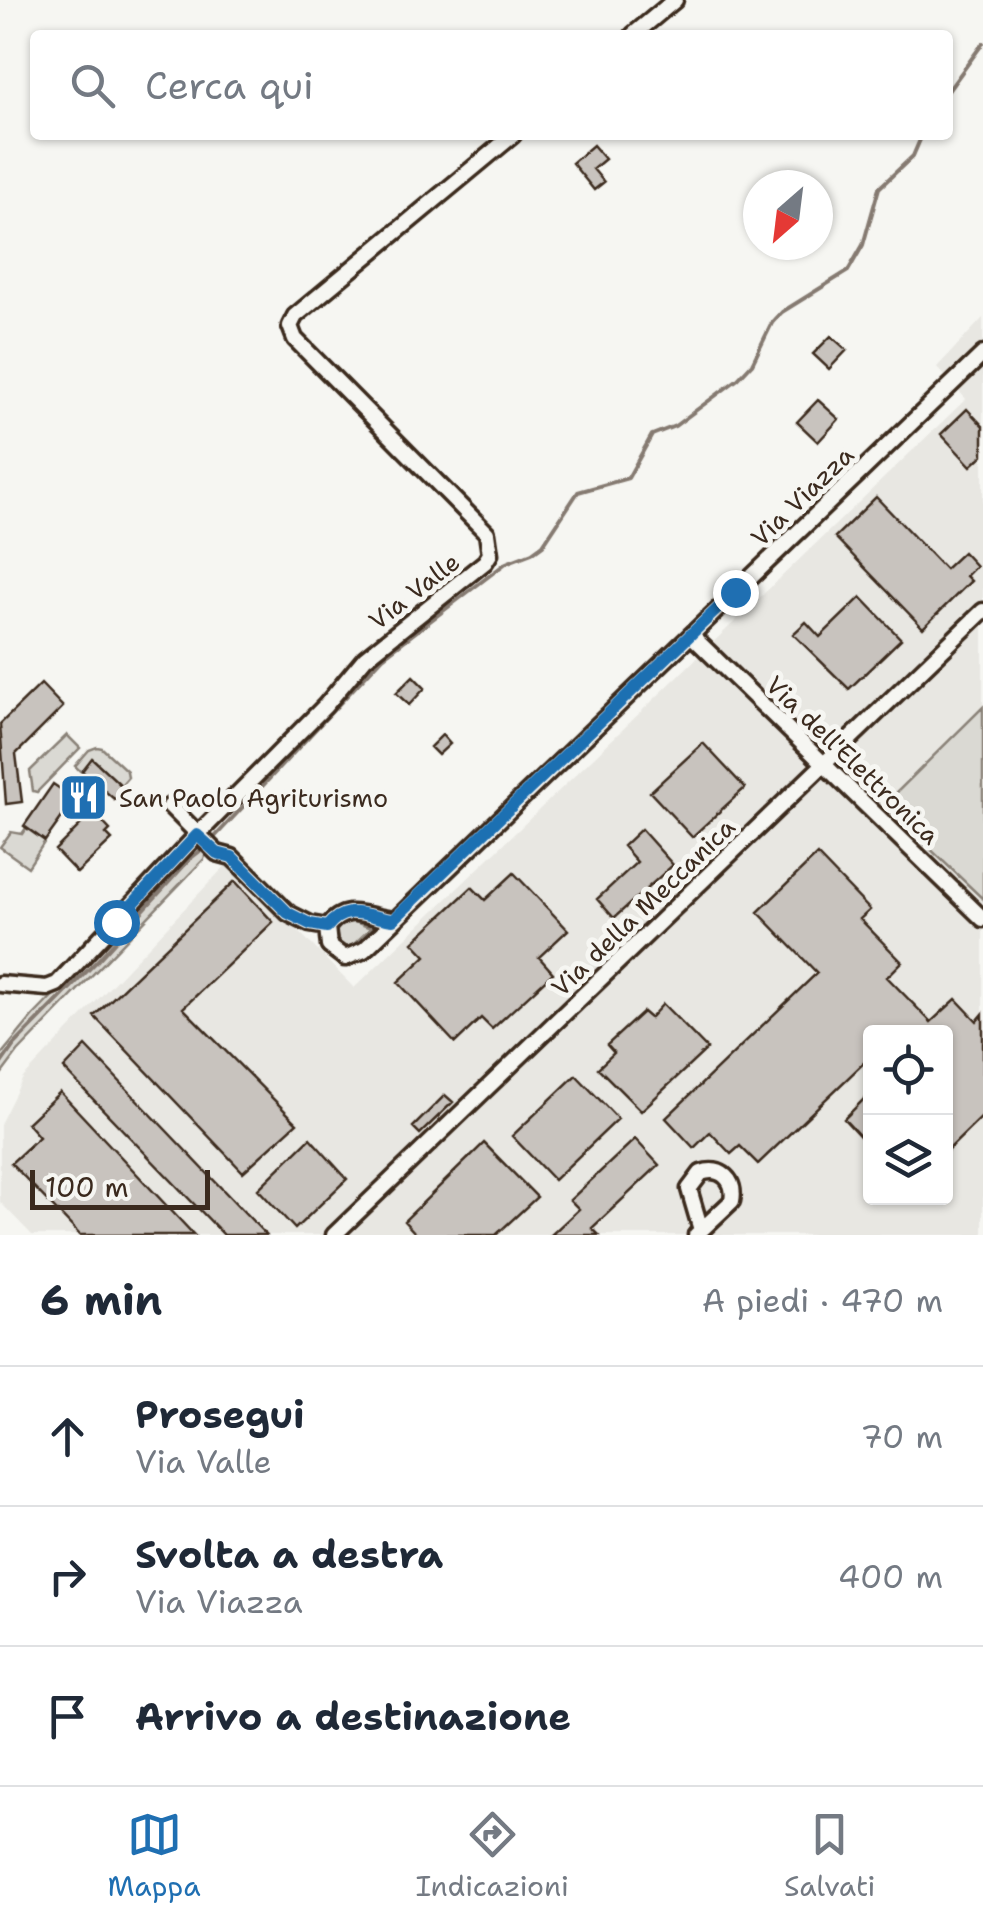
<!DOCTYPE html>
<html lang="it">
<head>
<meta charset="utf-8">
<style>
	:root { --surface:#fff; --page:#f6f6f7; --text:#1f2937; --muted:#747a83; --line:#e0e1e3; --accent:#1f6fb2 }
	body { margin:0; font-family:"Shantell Sans",sans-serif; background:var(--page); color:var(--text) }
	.controls { position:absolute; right:30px; bottom:30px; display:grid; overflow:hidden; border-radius:10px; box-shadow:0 2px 8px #0004 }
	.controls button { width:90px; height:90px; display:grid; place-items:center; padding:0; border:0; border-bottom:2px solid var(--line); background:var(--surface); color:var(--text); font:50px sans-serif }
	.compass { position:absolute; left:743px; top:170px; width:90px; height:90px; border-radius:50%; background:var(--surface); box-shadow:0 2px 8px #0004; rotate:208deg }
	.scale { position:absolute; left:30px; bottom:25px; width:180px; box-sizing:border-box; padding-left:10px; border:5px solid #3b2a1e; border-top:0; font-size:28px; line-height:35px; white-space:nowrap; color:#3b2a1e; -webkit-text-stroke:8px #f6f6f2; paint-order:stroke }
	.stop { position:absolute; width:30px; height:30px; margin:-22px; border:8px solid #1f6fb2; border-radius:50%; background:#fff }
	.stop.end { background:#1f6fb2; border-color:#fff; box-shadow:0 2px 10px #0008 }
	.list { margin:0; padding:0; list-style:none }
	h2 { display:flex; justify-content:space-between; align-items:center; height:130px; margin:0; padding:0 40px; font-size:42px }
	h2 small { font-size:32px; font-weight:400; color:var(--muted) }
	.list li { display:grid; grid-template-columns:65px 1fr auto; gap:30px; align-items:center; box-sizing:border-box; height:140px; padding:0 40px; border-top:2px solid var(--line) }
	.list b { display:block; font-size:38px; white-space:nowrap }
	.list p { margin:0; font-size:32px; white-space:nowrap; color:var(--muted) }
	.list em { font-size:32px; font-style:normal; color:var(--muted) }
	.icon { flex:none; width:55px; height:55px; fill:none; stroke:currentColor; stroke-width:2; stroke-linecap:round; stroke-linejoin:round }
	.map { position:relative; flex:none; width:983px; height:1235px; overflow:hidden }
	.search { position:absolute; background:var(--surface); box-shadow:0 2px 8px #0004; left:30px; right:30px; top:30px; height:110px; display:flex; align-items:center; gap:25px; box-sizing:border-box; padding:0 35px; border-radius:10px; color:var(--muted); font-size:38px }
	.sheet { height:550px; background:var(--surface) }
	nav { display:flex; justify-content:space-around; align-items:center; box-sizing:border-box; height:140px; border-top:2px solid var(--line); background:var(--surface); font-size:28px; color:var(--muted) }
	nav a { display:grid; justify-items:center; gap:5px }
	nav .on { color:var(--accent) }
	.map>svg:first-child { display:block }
</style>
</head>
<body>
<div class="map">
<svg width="983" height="1235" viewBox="0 0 983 1235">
	<rect width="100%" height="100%" fill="#f6f6f2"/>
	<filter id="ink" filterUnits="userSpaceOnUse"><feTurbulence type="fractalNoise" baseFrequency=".01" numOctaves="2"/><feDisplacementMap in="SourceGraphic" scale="20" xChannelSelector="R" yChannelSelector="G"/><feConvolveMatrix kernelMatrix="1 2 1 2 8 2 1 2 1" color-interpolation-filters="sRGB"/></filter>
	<g filter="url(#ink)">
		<path fill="#e8e7e2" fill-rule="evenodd" d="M983,318V707L885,805L983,899V1235H32L0,1202V1124L23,1078L230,861L354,988L966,399L937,367ZM870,1032H946V1198H870Z"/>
		<path fill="#dad9d3" stroke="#8a8278" stroke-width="2.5" d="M983,707V899L884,805Z
			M67,735L80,748L37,792L33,791L30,771Z
			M97,747L102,748L127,771L128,777L121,785L92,759L81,772L75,766L89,750Z
			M26,828L45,841L28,867L0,847L11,832L22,834Z
			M201,844L207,851L204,859L18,1052L0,1076V1056L33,1016Z
			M350,920L371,928L353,945L345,947L339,943L336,932L342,923Z"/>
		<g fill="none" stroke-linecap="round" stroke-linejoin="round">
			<path stroke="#857a71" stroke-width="4" d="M948,91L983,43
				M212,840L383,657L506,563L532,553L543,545L578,492L628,478L652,435L675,426L738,379L752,364L772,323L782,312L848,271L863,245L879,188L913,156L922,135
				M0,1065L14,1045L97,961L191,858L204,848"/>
		</g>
		<path fill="#c8c3be" stroke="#3b2a1e" stroke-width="2.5" d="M593,145L605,159L593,169L604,182L594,190L572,163Z
			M831,336L847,350L829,369L813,354Z
			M818,400L839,419L818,442L797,422Z
			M967,409L983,426V455L971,466L941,434Z
			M876,497L945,569L963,552L976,566L966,576L971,581L923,628L835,537Z
			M861,597L901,639L849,689L793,634L806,622L820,637Z
			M413,676L425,688L409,705L396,693Z
			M41,684L63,707L16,754L22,802L6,804L0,724Z
			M442,735L450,744L438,755L430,747Z
			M703,743L745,788L692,837L650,792Z
			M92,758L124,788L114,799L82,771Z
			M53,784L75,799L45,841L24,826Z
			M93,812L110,830L106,834L112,840L77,873L55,850Z
			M641,829L673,865L614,918L597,899L637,862L623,846Z
			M817,855L870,910L860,919L902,962L887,977L931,1022L956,999L977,1021L983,1014V1116L946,1152V1032H870V1057L758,1164L740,1146L731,1154L710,1132L694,1148L666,1118L817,973L758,912Z
			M514,873L568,930L539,957L553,973L492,1029L481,1018L455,1043L398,982L426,956L413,942L472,887L485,900Z
			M235,881L273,922L183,1008L297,1123L243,1172L94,1016Z
			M663,1004L707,1049L641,1111L598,1068L614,1053L607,1045L643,1012L650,1018Z
			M86,1046L266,1235H224L64,1069Z
			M576,1075L618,1119L554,1180L512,1136Z
			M60,1092L194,1235H80L11,1163L39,1137L27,1123Z
			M870,1093V1147L844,1119Z
			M445,1095L453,1102L420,1134L413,1127Z
			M310,1138L347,1179L295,1229L258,1189Z
			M635,1139L659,1165L592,1228L599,1235H551L579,1209L570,1200Z
			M484,1143L537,1197L496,1235H417L404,1221Z"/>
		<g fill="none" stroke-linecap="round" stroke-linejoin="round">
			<defs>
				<path id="street" d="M633,35L675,0
					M691,635L983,919
					M170,806L217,853L232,857L288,913L310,924L327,927
					M393,920C366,917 347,902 327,927L329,946L345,958L364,950L983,354
					M0,984L47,988L57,984L197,835L325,706L365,658L485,562L490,554L487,533L295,339L290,326L295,316L513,135
					M334,1235L983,611
					M696,1235L732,1201C736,1180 721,1166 701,1173L689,1189L701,1230"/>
			</defs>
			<use href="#street" stroke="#3b2a1e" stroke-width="21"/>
			<use href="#street" stroke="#f6f6f2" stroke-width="14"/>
		</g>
	</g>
	<g fill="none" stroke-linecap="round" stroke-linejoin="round" filter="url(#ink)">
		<path stroke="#1f6fb2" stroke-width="12" d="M116,922L197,835L217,853L232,857L288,913L310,924L327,927C347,902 366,917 393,920L735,592"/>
	</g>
	<defs>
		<symbol id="restaurant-square" viewBox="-11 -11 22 22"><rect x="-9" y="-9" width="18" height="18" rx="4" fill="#1f6fb2" stroke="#f6f6f2"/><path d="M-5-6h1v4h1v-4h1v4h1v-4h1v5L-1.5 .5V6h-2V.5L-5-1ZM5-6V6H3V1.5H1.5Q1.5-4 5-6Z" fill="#fff"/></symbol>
	</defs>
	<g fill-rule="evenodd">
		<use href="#restaurant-square" x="56" y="770" width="55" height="55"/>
	</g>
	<g text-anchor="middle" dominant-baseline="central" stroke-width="10" stroke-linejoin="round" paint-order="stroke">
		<g font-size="25" fill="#3b2a1e" stroke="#f6f6f2">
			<text transform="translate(802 496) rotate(-44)">Via Viazza</text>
			<text transform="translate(414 591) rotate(-38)">Via Valle</text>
			<text transform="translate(853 760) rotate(44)">Via dell'Elettronica</text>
			<text transform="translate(643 907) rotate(-44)">Via della Meccanica</text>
		</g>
		<g font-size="25" fill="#3b2a1e" stroke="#f6f6f2" text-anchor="start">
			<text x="119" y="798">San Paolo Agriturismo</text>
		</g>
	</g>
</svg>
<div class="controls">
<button><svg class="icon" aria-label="locate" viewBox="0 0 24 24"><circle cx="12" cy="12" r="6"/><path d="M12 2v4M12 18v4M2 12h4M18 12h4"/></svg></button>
<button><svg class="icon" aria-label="layers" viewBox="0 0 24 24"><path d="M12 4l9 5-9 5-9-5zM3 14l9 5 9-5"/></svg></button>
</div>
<svg class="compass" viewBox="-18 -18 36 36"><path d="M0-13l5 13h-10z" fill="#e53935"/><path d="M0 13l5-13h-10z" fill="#747a83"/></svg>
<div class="scale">100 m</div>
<div class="stop" style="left:116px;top:922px"></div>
<div class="stop end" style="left:735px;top:592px"></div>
<div class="search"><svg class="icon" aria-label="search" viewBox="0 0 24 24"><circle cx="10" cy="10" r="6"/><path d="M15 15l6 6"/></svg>Cerca qui</div>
</div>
<section class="sheet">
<h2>6 min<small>A piedi · 470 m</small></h2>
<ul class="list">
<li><svg class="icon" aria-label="ahead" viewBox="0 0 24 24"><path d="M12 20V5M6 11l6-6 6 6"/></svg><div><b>Prosegui</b><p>Via Valle</p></div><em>70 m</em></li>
<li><svg class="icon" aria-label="right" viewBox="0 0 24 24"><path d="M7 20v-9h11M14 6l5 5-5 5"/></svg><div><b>Svolta a destra</b><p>Via Viazza</p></div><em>400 m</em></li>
<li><svg class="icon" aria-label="arrive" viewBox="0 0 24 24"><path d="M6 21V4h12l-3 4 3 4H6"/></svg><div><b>Arrivo a destinazione</b></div></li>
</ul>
</section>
<nav>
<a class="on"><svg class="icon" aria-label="map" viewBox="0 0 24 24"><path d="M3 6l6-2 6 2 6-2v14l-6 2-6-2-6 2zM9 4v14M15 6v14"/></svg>Mappa</a>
<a><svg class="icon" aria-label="directions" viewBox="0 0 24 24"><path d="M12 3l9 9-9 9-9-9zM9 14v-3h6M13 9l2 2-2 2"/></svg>Indicazioni</a>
<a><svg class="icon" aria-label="saved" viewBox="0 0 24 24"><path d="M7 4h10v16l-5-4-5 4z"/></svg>Salvati</a>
</nav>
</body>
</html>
